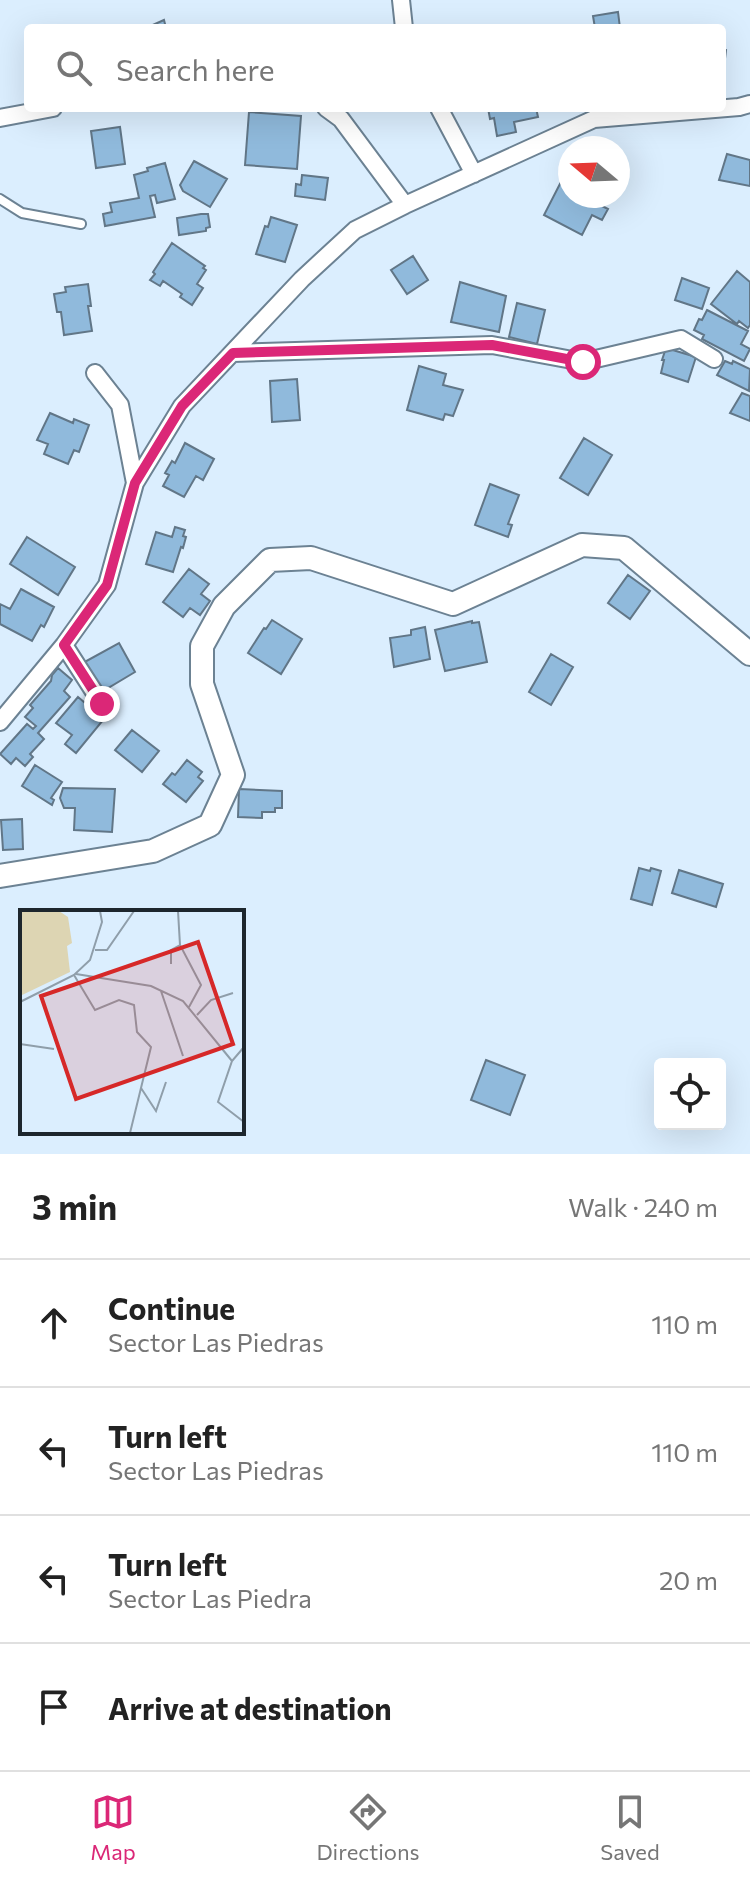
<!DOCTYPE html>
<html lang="en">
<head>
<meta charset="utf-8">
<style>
	:root { --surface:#fff; --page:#f2f2f2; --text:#222; --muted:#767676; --line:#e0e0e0; --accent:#db2777 }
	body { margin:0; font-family:Commissioner,sans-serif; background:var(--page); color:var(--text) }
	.controls { position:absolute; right:24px; bottom:24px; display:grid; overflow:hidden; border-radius:8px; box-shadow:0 8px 32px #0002 }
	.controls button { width:72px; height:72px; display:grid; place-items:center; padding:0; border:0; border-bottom:2px solid var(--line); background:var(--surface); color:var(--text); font:40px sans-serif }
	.compass { position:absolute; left:558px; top:136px; width:72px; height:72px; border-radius:50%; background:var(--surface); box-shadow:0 8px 32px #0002; rotate:289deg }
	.stop { position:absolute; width:24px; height:24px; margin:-18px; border:6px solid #db2777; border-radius:50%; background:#fff }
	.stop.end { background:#db2777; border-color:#fff; box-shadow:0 2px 8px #0008 }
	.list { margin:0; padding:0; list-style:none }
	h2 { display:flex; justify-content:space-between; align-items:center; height:104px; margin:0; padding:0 32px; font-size:34px }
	h2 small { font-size:26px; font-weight:400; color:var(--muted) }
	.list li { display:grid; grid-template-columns:52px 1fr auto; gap:24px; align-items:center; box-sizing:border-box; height:128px; padding:0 32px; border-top:2px solid var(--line) }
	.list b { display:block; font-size:30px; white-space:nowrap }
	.list p { margin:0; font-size:26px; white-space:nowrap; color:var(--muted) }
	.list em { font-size:26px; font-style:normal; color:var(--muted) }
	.icon { flex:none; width:44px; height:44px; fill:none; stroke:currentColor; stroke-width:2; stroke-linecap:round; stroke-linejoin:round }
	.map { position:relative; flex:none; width:750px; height:1154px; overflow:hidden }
	.search { position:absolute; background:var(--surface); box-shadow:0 8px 32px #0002; left:24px; right:24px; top:24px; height:88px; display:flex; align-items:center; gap:20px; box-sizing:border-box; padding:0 28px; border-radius:8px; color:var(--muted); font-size:30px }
	.sheet { height:616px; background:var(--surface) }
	nav { display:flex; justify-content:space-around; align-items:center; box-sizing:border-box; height:112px; border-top:2px solid var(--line); background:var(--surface); font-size:22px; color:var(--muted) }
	nav a { display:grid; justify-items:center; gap:4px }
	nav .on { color:var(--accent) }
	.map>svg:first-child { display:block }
</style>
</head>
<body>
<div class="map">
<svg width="750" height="1154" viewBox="0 0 750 1154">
	<rect width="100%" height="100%" fill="#dbeefe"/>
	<path fill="#90badc" stroke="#617687" stroke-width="2" d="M618,12L620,28H595L593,16Z
		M164,20L166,28H146Z
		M722,49L726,50L722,85Z
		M488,108H536L538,117L514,122L516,132L497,136L494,118L490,119Z
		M249,112L301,116L297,169L245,165Z
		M120,127L125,164L96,168L91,131Z
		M727,154L750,160V186L719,180Z
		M194,161L227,179L210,207L183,191L180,185Z
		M165,163L175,199L157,203L155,195L150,196L155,217L105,226L103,214L112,212L110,203L139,198L134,175L148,171L147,168Z
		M302,175L328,178L325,200L295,196L296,184L301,185Z
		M563,178L570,182V196H597L601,198L598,204L608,209L602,220L592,215L582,235L544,215Z
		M201,214H208L210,227L206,228V231L179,235L177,218Z
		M271,217L297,225L285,262L256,254L265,226L268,227Z
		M172,243L205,266L203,268L206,270L197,284L203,288L192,305L180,297L182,294L163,281L160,286L150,280L155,274L153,272Z
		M413,256L428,280L407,294L391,270Z
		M737,271L750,282V325L748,328L739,321L737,324L711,304Z
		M682,278L709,288L702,309L675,300Z
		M460,282L506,296L499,332L451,322Z
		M88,284L91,306H88L92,331L64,335L61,312H57L54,294L66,292L65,287Z
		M517,303L545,310L537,344L509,337Z
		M707,310L748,331L741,344L750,349L744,361L702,339L704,335L694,330L699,319L702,320Z
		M666,348L696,357L688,382L661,373L664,360H662Z
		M725,361L732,364L733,361L750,369L749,391L717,375Z
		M419,366L446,374L443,385L463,390L453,416L445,414L443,420L407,410Z
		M297,379L300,420L272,422L270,381Z
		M742,393L750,396V421L730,413Z
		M50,413L73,423L74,419L89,425L79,452L74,450L68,464L44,454L48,444L37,440Z
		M584,438L612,455L588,495L560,478Z
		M185,443L214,459L203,480L196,476L184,497L163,486L169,475L165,473L172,461L175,463Z
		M490,484L519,495L508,524L512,525L508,537L475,525Z
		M175,527L185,530L183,536L186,537L183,548L181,547L173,572L146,564L156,532L172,537Z
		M27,537L75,567L58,595L10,564Z
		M189,569L209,584L201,594L210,601L200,615L190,608L183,617L163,602Z
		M628,575L650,591L630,619L608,603Z
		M21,589L54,607L44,627L41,625L32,641L0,624V604L10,609Z
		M272,620L302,639L281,674L248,653L264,628L266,629Z
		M472,621V623L479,622L487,662L445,671L435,630Z
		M425,627L430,659L394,667L390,638L411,635V630Z
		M119,643L135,672L98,694L81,664Z
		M551,654L573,667L551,705L529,692Z
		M58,668L72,680L64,691L70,697L38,733L44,739L30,754L33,757L25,766L16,758L11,764L0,754L27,724L33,729L36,726L25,717L33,708L30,705L51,681L52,675Z
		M78,697L104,719L76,753L65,744L72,735L56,723Z
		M132,730L159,751L142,772L115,750Z
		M187,760L202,772L198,777L203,781L186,802L163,784L172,773L175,775Z
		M35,765L62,782L51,798L54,800L52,805L22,786Z
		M63,788L115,789L112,832L74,830L75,808H64L60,798Z
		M239,789L282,791V808H275V812H262V818L238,817Z
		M22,819L23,849L3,850L1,820Z
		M639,868L650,871L651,868L661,871L652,905L631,899Z
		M679,870L723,884L716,907L672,893Z
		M486,1060L525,1075L510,1115L471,1100Z"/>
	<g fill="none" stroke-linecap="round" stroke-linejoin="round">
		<defs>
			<path id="service" d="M0,199L22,213L81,224"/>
			<path id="minor" d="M401,0L404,28
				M326,108L341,119L405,205
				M439,108L474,174
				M0,118L53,108
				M233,353L492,345L583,362L681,339L714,359
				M95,373L120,405L135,483
				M64,645L102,704
				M0,722L64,645L107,585L135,483L182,406L302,279L355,230L405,205L594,119L739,107L750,104"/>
			<path id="tertiary" d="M0,876L153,851L210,825L233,775L202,684V646L224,606L270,560L311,558L453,604L582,545L624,548L750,654"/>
		</defs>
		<use href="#service" stroke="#6c8293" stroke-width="12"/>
		<use href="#minor" stroke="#6c8293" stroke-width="20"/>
		<use href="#tertiary" stroke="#6c8293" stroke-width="26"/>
		<use href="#service" stroke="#fff" stroke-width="8"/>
		<use href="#minor" stroke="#fff" stroke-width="16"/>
		<use href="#tertiary" stroke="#fff" stroke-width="22"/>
	</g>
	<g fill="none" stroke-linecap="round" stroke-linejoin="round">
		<path stroke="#db2777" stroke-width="10" d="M102,704L64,645L107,585L135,483L182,406L233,353L492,345L583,362"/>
	</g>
	<g transform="translate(20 910)">
		<rect width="224" height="224" fill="#dbeefe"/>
		<path d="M0,1H39L48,7L52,33L47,36L50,62L0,86Z" fill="#ddd5b3"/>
		<path fill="none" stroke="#8f9eaa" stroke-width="2" d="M158,1L160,35L181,75L169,97M75,40H87L114,1M151,54V40L160,35M56,64L131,76L163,91L212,151M54,65L75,100L99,90L114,95L117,122L131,137L110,223M141,81L163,146M0,92L54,65L70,50L82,12L80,1M177,105L191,90L213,83M0,134L34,139M224,137L212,151L198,192L224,212M121,178L136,201L146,172"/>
		<path fill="#d62828" fill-opacity="0.15" stroke="#d62828" stroke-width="4" d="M178,32L213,134L56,189L21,86Z"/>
		<rect width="224" height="224" fill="none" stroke="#1d262d" stroke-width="4"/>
	</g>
</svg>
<div class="controls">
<button><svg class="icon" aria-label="locate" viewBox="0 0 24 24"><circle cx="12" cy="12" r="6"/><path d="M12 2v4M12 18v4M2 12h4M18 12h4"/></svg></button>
</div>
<svg class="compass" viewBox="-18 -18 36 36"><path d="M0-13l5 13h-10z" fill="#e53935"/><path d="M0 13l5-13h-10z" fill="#767676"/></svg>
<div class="stop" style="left:583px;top:362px"></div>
<div class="stop end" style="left:102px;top:704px"></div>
<div class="search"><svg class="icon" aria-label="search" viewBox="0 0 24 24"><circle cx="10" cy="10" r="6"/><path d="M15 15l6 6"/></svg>Search here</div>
</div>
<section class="sheet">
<h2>3 min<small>Walk · 240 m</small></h2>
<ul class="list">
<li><svg class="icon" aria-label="ahead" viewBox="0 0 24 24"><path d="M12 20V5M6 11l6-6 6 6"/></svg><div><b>Continue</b><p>Sector Las Piedras</p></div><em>110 m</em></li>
<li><svg class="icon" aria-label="left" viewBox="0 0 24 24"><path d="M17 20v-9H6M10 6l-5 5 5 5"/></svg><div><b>Turn left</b><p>Sector Las Piedras</p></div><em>110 m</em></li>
<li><svg class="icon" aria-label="left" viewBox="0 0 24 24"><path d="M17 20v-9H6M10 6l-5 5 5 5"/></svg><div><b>Turn left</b><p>Sector Las Piedra</p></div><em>20 m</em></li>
<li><svg class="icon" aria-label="arrive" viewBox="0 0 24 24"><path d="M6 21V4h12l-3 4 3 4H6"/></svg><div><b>Arrive at destination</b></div></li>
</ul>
</section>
<nav>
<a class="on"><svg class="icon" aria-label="map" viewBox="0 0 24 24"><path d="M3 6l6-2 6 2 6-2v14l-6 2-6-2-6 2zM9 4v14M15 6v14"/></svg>Map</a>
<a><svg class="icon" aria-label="directions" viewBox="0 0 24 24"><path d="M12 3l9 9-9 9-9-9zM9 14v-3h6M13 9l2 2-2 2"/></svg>Directions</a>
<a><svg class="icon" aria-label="saved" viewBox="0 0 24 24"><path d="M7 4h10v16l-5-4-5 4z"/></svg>Saved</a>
</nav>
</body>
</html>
